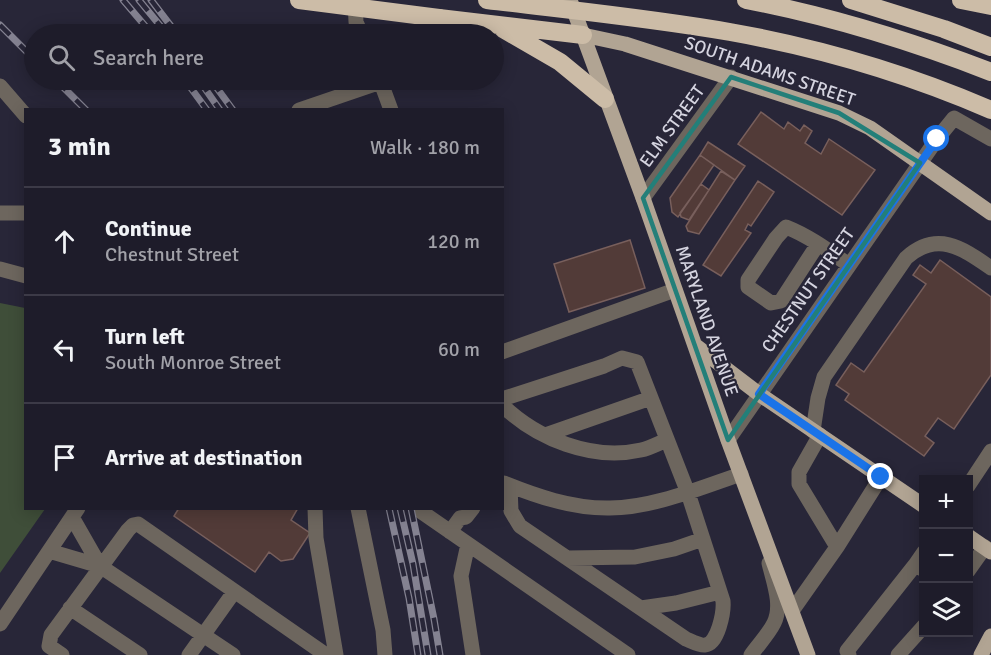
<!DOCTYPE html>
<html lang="en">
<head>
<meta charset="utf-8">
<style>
	:root { --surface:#1e1c2a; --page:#262532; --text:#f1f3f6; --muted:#a1a1a8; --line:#3c3a47 }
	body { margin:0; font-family:Signika,sans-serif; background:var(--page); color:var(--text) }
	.controls { position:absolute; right:18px; bottom:18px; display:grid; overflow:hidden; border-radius:0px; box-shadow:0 3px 15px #0003 }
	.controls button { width:54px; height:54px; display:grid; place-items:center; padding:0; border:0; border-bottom:2px solid var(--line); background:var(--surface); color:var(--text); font:30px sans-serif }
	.stop { position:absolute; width:18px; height:18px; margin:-14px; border:4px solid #1a73e8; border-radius:50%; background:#fff }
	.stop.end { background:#1a73e8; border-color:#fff; box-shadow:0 2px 6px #0008 }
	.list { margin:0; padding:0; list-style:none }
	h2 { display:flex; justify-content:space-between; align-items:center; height:78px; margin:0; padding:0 24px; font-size:26px }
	h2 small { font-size:20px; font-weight:400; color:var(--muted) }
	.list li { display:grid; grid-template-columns:39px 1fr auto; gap:18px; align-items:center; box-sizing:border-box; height:108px; padding:0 24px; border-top:2px solid var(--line) }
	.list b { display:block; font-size:22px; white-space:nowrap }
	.list p { margin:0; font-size:20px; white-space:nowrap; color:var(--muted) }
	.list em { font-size:20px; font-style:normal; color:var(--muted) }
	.icon { flex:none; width:33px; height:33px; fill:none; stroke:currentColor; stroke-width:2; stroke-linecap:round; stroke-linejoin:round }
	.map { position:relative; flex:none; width:991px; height:655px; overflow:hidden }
	.search { position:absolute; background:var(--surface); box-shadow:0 3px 15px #0003; left:24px; top:24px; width:480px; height:66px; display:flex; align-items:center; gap:15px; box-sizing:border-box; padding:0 21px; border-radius:33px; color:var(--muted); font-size:22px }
	.panel { position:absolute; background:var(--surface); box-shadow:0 3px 15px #0003; left:24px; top:108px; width:480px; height:402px; border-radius:0px }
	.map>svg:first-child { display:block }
</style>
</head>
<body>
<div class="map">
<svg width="991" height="655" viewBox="0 0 991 655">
	<rect width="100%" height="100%" fill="#282638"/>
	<path fill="#3f4e39" d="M0,303L25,308L26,508L45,509L0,573Z"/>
	<path fill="#523b38" stroke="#785f5c" stroke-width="1.5" d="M761,112L784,129L788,122L800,131L804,125L812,131L805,143L821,154L829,139L875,170L842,215L738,144Z
		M708,142L745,166L735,180L700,155Z
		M700,155L714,165L678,217L672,212L670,198Z
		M721,171L735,180L699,234L688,231L686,226Z
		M758,181L774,192L751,226L748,224L745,230L751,233L721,276L703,265Z
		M701,184L709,190L689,220L681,217L680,213Z
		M630,240L645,288L569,312L554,264Z
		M940,260L991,297V375L954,429L938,418L925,436L934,443L924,456L845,400L849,394L836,385L851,363L864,372L926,284L913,275L920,265L931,273Z
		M179,508H298L291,520L310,533L293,559L281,561L269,552L255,572L174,516Z"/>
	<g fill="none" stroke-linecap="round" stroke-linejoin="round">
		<path stroke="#6d665e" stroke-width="15" d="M355,0L356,22L361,34
			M380,80L391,110
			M0,86L26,116
			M299,110L381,82
			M643,198L731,77
			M0,213H26
			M818,244L781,301L771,303L748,287V280L776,238L786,227C809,236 829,251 849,265
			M0,269L26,276
			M502,352L675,290
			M502,399L604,366L622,358L637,362L688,493L723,601C724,612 718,644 705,645C700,646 691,641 686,639L520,526L511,511L510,486
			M502,405C537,439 592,461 641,450C650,448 659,443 667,440
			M813,431L818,398L824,377L906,258C937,230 962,248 991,268
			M545,435L651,398
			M820,435L799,472V484L837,547L881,477
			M728,440L937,139L954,118L991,139
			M504,483C536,496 571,508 607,508C650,509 700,488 741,474
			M968,486L991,451
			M315,508L316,538L336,655
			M358,508L383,630L385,655
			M416,508L628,655
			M72,517L100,566
			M450,532L460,518L466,517L473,508
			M468,544L461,576L473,655
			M49,551L100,566L233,655
			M568,558L635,557L674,549L703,539
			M915,565L924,552
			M968,571L985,547
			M70,608L140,655
			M641,608L676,603L720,592
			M792,611L837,547
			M0,624L78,508
			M62,655L49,646L51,635L128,530L133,525L138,524L326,655
			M189,655L234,592
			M751,655C758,645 768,635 774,623C783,605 773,581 769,563
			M849,655L847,651L915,565L924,570
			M898,655L924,626"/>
		<path stroke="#b1a493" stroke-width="15" d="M570,0L643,198L728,440L808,655
			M583,35L625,44L839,113L870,128L991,213
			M696,346L759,394L924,506
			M968,536L991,552
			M981,655L991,636"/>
		<path stroke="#ccbca7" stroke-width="18" d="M746,0C830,16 911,41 991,72
			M851,0L944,29L991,47
			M961,0L991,6
			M439,18L583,35
			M503,29L560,62L605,99"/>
		<defs>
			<path id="rail" d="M123,0L152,34
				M139,0L167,34
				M151,0L177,34
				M0,25L34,59
				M56,80L86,110
				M185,80L207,110
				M199,80L220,110
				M211,80L233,110
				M389,508L409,598L418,655
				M400,508L413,564L428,655
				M411,508L434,619L440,655"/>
		</defs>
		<use href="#rail" stroke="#848291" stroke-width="7"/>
		<use href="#rail" stroke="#282638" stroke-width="4.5" stroke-dasharray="14" stroke-linecap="butt"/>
		<path stroke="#ccbca7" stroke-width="18" d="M299,0L439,18
			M487,0C568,10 650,18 730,32C820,48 908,74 991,110"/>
	</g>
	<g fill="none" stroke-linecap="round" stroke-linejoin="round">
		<path stroke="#1a73e8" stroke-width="8" d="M881,477L759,394L937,139"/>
	</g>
	<path fill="none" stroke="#237f79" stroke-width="4.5" stroke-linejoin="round" d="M731,77L839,113L920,163L728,440L643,198Z"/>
	<g text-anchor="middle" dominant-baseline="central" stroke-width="4.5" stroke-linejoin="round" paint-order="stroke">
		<g font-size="18" fill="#d5d4e0" stroke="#282638">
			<text transform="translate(770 71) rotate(19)">SOUTH ADAMS STREET</text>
			<text transform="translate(672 126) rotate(-54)">ELM STREET</text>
			<text transform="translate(808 290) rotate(-55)">CHESTNUT STREET</text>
			<text transform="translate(707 321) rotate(71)">MARYLAND AVENUE</text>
		</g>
	</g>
</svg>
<div class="controls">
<button>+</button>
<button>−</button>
<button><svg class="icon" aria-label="layers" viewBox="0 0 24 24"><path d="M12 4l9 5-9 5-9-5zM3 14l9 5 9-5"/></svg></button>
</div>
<div class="stop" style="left:937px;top:139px"></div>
<div class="stop end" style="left:881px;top:477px"></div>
<div class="search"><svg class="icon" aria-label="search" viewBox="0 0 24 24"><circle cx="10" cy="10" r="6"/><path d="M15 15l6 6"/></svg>Search here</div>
<section class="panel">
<h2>3 min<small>Walk · 180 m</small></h2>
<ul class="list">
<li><svg class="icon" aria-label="ahead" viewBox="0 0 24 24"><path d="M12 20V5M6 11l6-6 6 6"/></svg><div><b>Continue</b><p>Chestnut Street</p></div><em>120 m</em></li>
<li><svg class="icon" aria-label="left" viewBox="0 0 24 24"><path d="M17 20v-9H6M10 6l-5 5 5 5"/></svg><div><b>Turn left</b><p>South Monroe Street</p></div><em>60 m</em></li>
<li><svg class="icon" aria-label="arrive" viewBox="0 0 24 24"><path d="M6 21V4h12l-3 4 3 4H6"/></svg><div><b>Arrive at destination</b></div></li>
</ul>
</section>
</div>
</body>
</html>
